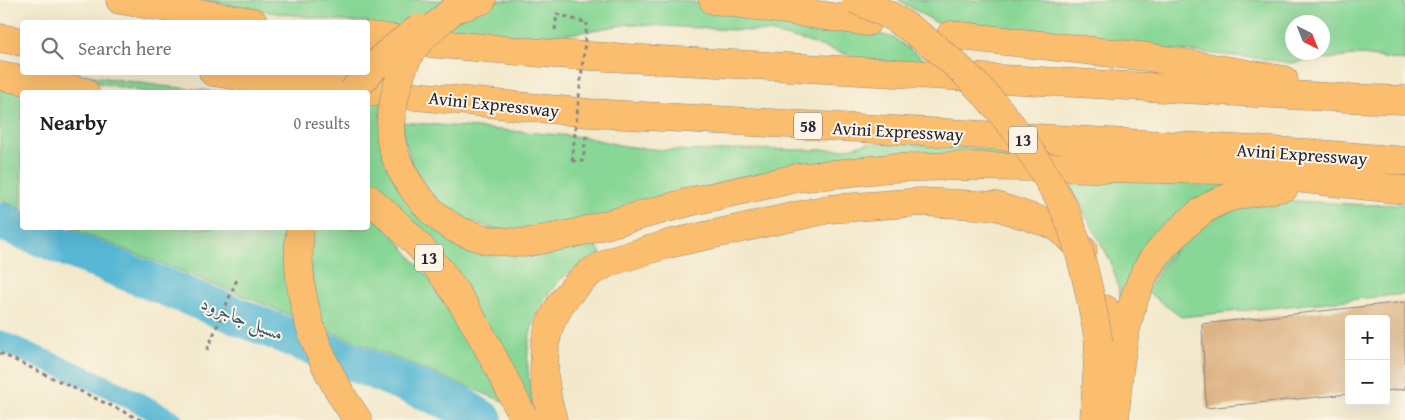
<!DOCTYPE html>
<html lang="en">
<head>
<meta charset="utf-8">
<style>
	:root { --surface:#fff; --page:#f6f6f6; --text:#202124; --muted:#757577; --line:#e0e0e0 }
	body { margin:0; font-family:"Gentium Book Plus",Amiri,serif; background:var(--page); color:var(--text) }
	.controls { position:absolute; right:15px; bottom:15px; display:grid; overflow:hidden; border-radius:5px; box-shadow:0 5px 20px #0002 }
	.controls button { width:45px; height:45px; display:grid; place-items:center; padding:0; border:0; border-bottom:1px solid var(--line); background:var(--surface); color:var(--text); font:25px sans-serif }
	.compass { position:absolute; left:1285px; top:15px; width:45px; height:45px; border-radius:50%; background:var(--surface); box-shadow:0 5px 20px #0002; rotate:137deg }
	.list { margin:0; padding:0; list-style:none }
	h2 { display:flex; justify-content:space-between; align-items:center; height:65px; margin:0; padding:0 20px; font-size:21px }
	h2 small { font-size:16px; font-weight:400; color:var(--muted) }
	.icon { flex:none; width:28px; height:28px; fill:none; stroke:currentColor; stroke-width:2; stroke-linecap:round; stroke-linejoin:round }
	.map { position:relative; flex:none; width:1405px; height:420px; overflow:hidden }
	.search { position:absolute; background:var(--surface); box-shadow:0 5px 20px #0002; left:20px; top:20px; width:350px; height:55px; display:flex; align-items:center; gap:12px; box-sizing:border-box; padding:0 18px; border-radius:5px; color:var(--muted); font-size:19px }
	.panel { position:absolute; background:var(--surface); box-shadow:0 5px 20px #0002; left:20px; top:90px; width:350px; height:140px; border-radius:5px }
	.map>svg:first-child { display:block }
</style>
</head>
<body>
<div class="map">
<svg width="1405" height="420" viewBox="0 0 1405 420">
	<rect width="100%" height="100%" fill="#fcf5e5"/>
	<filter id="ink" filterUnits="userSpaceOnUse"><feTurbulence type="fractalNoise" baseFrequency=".02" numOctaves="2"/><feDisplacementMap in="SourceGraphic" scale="10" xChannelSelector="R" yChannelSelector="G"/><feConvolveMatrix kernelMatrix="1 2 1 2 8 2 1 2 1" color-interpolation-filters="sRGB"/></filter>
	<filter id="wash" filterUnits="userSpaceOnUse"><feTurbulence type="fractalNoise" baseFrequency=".0096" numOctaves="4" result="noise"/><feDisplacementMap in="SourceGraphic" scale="20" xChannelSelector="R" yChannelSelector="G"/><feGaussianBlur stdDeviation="1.12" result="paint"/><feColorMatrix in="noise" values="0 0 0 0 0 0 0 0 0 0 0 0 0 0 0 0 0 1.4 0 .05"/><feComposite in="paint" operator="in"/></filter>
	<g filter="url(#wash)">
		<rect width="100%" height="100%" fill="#f2e8cb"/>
		<path fill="#89d796" stroke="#567c68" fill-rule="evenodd" d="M196,0H454L435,9L402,30L368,25V22H351L269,12Z
			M498,0H679L832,22L894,38L932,65L861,59L805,41L769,32L629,24L545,38H532L479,34L434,33L474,8Z
			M898,0H1405V61L1362,55L1291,63L1256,58L984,32L939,24ZM1292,22H1322V52H1292Z
			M397,55L385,112L442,226L592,235L601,254C528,285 514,351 539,420H534L377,193L368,185V92Z
			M46,73H72L161,86L226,92H146Z
			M0,88L22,93V209L0,200Z
			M402,122L585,137L623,146L662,150L716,151L736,149L807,150L844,149L868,143L928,145L1009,150L1017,162L941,160L520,236L449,215L422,182L412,163L405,142Z
			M1063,174L1255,185L1217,194L1124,315L1117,282L1111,262Z
			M1261,199L1367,205L1405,204V294L1181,317L1146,291L1193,226Z
			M368,212L387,228L447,300L505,402L319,327L307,248L309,228H368Z
			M70,228H292L299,319L254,300Z"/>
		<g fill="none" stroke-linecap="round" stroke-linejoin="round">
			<path stroke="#56b8d4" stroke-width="21" d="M0,341L104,385L172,420"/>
			<path stroke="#56b8d4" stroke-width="38" d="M0,221L462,406L484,420"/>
		</g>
		<g id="blocks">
			<path fill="#ddb284" d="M1405,302V389L1386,391V319H1349V394L1206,408L1202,324Z"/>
		</g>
	</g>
	<g filter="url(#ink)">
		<use href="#blocks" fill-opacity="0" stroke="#8a8583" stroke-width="1"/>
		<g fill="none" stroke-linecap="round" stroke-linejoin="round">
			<defs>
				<path id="trunk" d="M120,0L253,22
					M713,0L867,22
					M453,10L482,0
					M951,35L1147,57L1284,80
					M368,36L439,44L553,54L1345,98L1405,100
					M0,38L22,42
					M213,72L274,82L589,113L1307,153L1405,161
					M0,76L85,92
					M368,198C394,220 419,243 440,271C475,316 499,370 525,420
					M300,228C299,240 298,254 299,266C302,321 326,376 358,420
					M487,240L524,243L572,234L693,201L797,178L890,168L955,166L1221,170L1405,190
					M1105,309L1117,376
					M553,420L548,402L544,376L545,344L550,324L561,303L575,286L591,272L612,261L668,244L829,209L921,202L996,206L1057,226L1083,250
					M1094,420L1099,344
					M1115,420C1118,369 1124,307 1151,262C1158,251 1169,240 1179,231C1190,220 1207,206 1222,200C1242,192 1264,192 1285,187"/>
			</defs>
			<use href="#trunk" stroke="#8a8583" stroke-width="29"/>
			<path stroke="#8a8583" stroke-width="3" stroke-dasharray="4 4" stroke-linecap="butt" d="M555,30L557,14L587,23
				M572,161H583L586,136
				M207,350L238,277
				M0,353L141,420"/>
			<use href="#trunk" stroke="#fbbe6e" stroke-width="28"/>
			<defs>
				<path id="trunk-bridge" d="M856,0C870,7 885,12 897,20C959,59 1016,121 1051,185C1057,195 1063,205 1067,215C1083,257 1092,300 1099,344
					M453,10C439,23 423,35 412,50C402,66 398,82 394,100C391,114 388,131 392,145C400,178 428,215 458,230C467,234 478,237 487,240
					M352,92L386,54L419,28"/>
			</defs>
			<use href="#trunk-bridge" stroke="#8a8583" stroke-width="29" stroke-linecap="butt"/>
			<path stroke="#8a8583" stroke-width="3" stroke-dasharray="4 4" stroke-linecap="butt" d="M572,161L587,23"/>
			<use href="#trunk-bridge" stroke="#fbbe6e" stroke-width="28"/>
		</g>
	</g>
	<g text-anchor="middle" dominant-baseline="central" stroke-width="4" stroke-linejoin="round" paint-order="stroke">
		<g fill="#fcf5e5" stroke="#63616e" stroke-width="1">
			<rect x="794" y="112.5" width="28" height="27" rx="4"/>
			<rect x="1009" y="126.5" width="28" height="27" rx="4"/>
			<rect x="415" y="244.5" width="28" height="27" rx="4"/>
		</g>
		<g font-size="16" font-weight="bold" fill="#22223b">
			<text x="808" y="126">58</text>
			<text x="1023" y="140">13</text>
			<text x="429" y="258">13</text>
		</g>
		<g font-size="18" fill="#22223b" stroke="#fcf5e5">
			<text transform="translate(494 104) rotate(6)">Avini Expressway</text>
			<text transform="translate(898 131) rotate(3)">Avini Expressway</text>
			<text transform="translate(1302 154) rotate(4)">Avini Expressway</text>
		</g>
		<g font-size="19" font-style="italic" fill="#345671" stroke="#fcf5e5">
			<text transform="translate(243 318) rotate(22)">مسیل جاجرود</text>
		</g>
	</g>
</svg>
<div class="controls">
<button>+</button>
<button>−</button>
</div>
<svg class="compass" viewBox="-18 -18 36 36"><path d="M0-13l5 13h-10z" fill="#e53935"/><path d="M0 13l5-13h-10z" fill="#757577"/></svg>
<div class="search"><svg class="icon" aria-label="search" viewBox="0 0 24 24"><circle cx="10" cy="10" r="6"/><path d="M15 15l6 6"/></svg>Search here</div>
<section class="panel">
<h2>Nearby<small>0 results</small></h2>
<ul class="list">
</ul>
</section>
</div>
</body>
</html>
